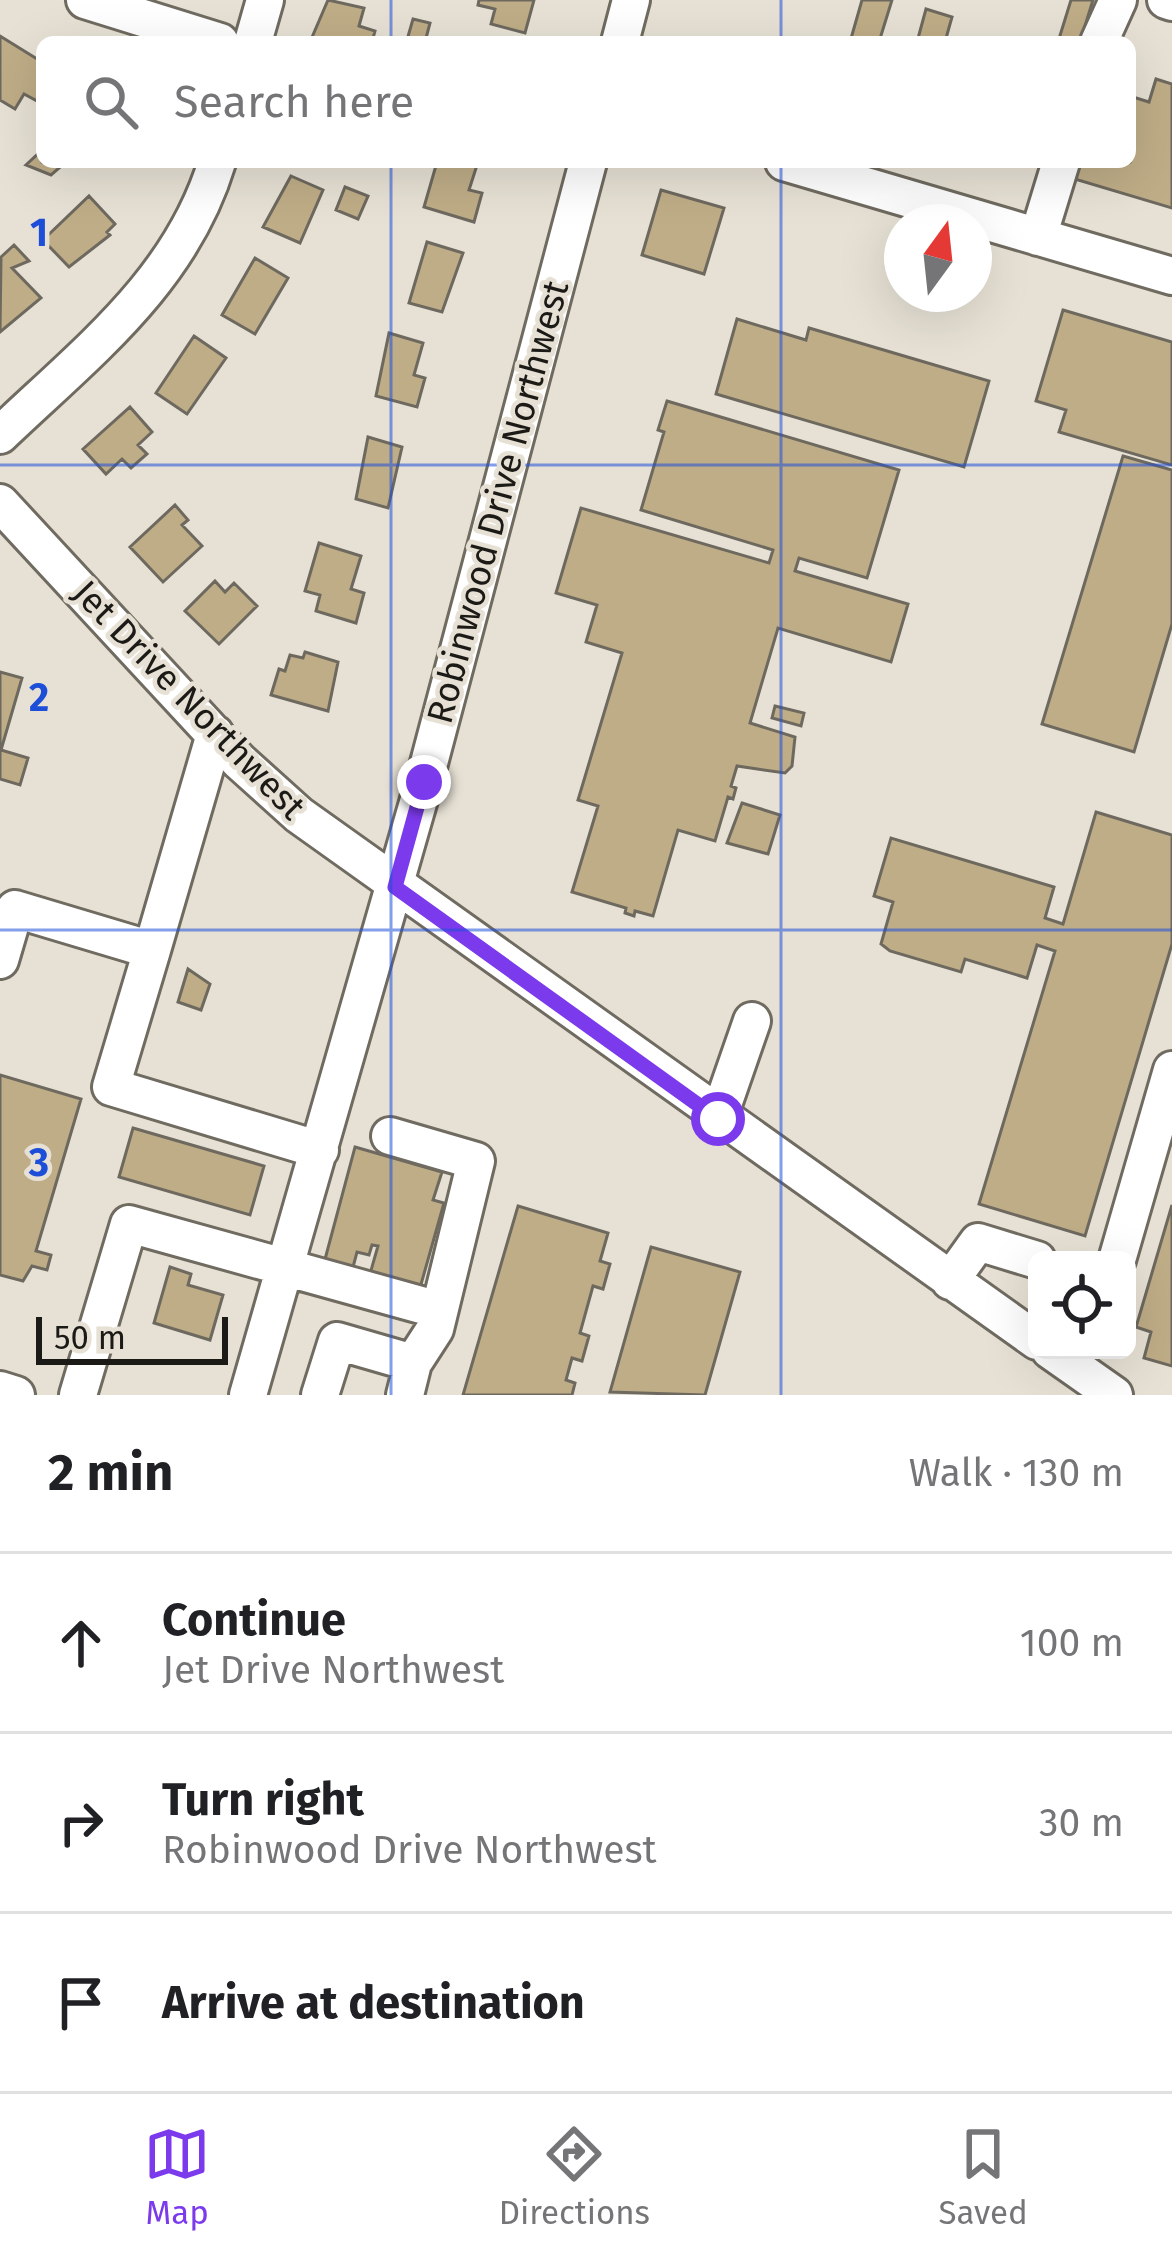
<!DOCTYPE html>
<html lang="en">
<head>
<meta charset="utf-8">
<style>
	:root { --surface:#fff; --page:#f2f2f2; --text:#202124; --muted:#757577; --line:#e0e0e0; --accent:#7c3aed }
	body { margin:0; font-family:"Fira Sans",sans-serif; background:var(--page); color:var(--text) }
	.controls { position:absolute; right:36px; bottom:36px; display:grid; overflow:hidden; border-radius:18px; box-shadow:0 12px 48px #0002 }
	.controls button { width:108px; height:108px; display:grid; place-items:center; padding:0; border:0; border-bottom:3px solid var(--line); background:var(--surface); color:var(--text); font:60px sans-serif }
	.compass { position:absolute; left:884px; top:204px; width:108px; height:108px; border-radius:50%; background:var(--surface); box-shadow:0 12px 48px #0002; rotate:15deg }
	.scale { position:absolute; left:36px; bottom:30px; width:192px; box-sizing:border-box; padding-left:12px; border:6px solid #1c1a16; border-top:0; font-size:33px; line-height:42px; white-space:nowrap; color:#1c1a16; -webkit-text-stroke:9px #e7e1d5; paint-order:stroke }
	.stop { position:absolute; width:36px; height:36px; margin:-27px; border:9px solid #7c3aed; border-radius:50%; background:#fff }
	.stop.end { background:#7c3aed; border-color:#fff; box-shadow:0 3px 12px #0008 }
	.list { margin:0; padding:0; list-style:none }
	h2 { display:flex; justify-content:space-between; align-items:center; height:156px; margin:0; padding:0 48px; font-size:51px }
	h2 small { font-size:39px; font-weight:400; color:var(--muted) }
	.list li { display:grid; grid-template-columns:78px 1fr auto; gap:36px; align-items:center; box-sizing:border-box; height:180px; padding:0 48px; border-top:3px solid var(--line) }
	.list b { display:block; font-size:45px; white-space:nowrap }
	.list p { margin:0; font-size:39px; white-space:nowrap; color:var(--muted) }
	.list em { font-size:39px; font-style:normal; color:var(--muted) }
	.icon { flex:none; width:66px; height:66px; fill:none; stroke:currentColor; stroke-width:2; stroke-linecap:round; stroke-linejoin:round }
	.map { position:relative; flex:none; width:1172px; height:1395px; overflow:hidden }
	.search { position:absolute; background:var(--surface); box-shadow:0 12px 48px #0002; left:36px; right:36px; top:36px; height:132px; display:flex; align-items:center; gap:30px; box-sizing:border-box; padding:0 42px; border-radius:18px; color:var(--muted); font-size:45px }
	.sheet { height:696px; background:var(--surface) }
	nav { display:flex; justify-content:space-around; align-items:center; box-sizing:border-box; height:168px; border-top:3px solid var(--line); background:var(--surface); font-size:33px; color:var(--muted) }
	nav a { display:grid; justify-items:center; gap:6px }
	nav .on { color:var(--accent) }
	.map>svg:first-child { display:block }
</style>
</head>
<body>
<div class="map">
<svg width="1172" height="1395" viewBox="0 0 1172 1395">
	<rect width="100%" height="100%" fill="#e7e1d5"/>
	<path fill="#bfad87" stroke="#6e695f" stroke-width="3" d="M328,0L364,8L359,26L375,31L372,42H310Z
		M479,0H534L525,33L491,24L495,9L478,5Z
		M862,0H892L879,42H850Z
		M1071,0H1093L1080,42H1058Z
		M926,9L952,17L945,42H917Z
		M413,19L430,23L425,42L407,40Z
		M0,36L42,62L39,102L24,94L15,109L0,100Z
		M1156,79L1172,84V208L1068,177L1072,162H1130V96L1149,102Z
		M41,151L42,162H66L51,175L26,165Z
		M437,162H478L469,190L482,193L474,222L424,207Z
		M291,176L323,190L300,243L263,227Z
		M345,187L368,196L358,219L336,210Z
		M661,190L724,208L704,274L642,255Z
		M89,196L115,224L107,232L110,235L69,267L43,240Z
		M427,242L463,253L442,312L409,303Z
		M14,245L29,261L12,268L41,298L0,332L1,257Z
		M255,258L288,278L255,334L222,315Z
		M1063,310L1172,342V465L1059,432L1066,410L1036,401Z
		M737,319L806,340L809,328L989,381L964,467L716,394Z
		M389,333L423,343L414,375L425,378L417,407L376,396Z
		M194,336L226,358L187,414L156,393Z
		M667,401L899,470L867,578L799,558L795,571L908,604L891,662L778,628L750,723L795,737L792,766L785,773L737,766L731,786L736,788L733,799L728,797L715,841L678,830L653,916L635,911L634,916L625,913L626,908L572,892L598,806L578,800L622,653L586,642L597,605L556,593L581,508L769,563L773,550L641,510L664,432L658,430Z
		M130,407L152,432L138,445L147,454L131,468L122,459L106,474L83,449Z
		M368,437L402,447L388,508L356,499Z
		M1123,456L1172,470V624L1134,752L1042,724Z
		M175,505L188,520L182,525L202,546L163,582L130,547Z
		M319,543L361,556L351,589L364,593L356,623L316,611L320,595L305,591Z
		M215,581L225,592L234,583L257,606L219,644L185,611Z
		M305,652L338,662L328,711L271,695L279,669L285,671L290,655L303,658Z
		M0,672L22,678L1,750L28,758L20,785L0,779Z
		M775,706L804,713L801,726L772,718Z
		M742,803L780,815L768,854L727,843Z
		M1096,812L1172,835V944L1085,1236L979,1204L1055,951L1037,945L1027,978L965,959L961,972L890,951L881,944L893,902L874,896L891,838L1054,887L1045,918L1063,924Z
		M188,969L210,984L201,1010L178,1002Z
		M0,1075L81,1099L36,1251L51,1255L47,1270L32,1266L23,1281L0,1275Z
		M133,1128L264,1166L250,1215L119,1177Z
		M355,1147L442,1172L433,1200L444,1203L418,1295L368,1281L378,1246L372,1245L369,1255L357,1252L352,1271L324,1263Z
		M1172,1205V1366L1144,1358L1151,1332L1136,1327Z
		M518,1206L608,1233L600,1261L610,1264L603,1289L593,1286L580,1333L589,1336L582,1361L572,1358L566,1380L575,1383L572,1395H463Z
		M651,1247L740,1272L705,1395L610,1392Z
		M170,1267L191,1274L188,1285L223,1295L210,1340L154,1323Z"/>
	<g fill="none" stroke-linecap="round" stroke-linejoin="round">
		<defs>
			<path id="minor" d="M85,0L220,42
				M1166,0L1172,2
				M253,42L265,0
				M620,42L631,0
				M1099,42L1118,0
				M784,162L1172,276
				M1038,237L1061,162
				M0,435C87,352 181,281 217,162
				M0,503L239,761L299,815L1037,1341
				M152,950L215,734
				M0,960L15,909L152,950L111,1087L320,1150
				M718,1119L752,1021
				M390,1136L476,1161L435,1329L413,1363
				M1117,1260L1172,1070
				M950,1281L978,1242L1037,1260
				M1050,1350L1114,1395
				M0,1390L16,1395
				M78,1395L129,1224L439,1310
				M248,1395L424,782L588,162
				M320,1395L337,1341L413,1363L405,1395"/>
		</defs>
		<use href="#minor" stroke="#706b60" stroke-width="42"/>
		<use href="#minor" stroke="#fff" stroke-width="36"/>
	</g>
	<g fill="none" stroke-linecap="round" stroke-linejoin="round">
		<path stroke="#7c3aed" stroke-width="15" d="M424,782L395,887L718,1119"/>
	</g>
	<path fill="none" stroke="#1d4ed8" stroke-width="3" stroke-opacity="0.55" d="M391,0V42M781,0V42M391,162V1395M781,162V1395M0,465H1172M0,930H1172"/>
	<g text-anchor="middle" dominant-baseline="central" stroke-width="9" stroke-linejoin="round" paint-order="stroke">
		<g font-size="36" fill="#1c1a16" stroke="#e7e1d5">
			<text transform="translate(498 502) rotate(-75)">Robinwood Drive Northwest</text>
			<text transform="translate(189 700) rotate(46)">Jet Drive Northwest</text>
		</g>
	</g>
	<g font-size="39" text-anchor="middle" font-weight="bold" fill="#1d4ed8" stroke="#e7e1d5" stroke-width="9" stroke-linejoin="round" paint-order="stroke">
		<text x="39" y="246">1</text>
		<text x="39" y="711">2</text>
		<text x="39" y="1176">3</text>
	</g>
</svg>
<div class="controls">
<button><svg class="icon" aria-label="locate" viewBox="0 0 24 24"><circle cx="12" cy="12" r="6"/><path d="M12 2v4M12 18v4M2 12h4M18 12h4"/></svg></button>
</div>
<svg class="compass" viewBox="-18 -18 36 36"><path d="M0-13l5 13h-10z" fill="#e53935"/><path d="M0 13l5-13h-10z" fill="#757577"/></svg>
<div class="scale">50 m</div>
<div class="stop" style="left:718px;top:1119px"></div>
<div class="stop end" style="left:424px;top:782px"></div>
<div class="search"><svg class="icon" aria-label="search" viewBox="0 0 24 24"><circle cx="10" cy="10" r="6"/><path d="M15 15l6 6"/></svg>Search here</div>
</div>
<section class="sheet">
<h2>2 min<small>Walk · 130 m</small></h2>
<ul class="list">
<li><svg class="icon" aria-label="ahead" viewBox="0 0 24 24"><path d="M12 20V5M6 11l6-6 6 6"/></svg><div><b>Continue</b><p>Jet Drive Northwest</p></div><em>100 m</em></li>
<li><svg class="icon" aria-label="right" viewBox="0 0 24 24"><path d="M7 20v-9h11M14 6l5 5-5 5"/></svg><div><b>Turn right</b><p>Robinwood Drive Northwest</p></div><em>30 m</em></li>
<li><svg class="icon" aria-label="arrive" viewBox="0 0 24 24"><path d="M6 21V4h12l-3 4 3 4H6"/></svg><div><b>Arrive at destination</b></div></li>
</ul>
</section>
<nav>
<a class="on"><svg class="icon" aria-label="map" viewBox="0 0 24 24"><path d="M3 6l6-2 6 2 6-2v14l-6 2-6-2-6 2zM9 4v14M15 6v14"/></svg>Map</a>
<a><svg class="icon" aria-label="directions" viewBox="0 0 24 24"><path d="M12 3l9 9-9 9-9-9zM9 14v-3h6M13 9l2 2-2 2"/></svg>Directions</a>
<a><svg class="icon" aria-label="saved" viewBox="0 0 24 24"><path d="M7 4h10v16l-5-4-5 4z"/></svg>Saved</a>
</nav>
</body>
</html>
